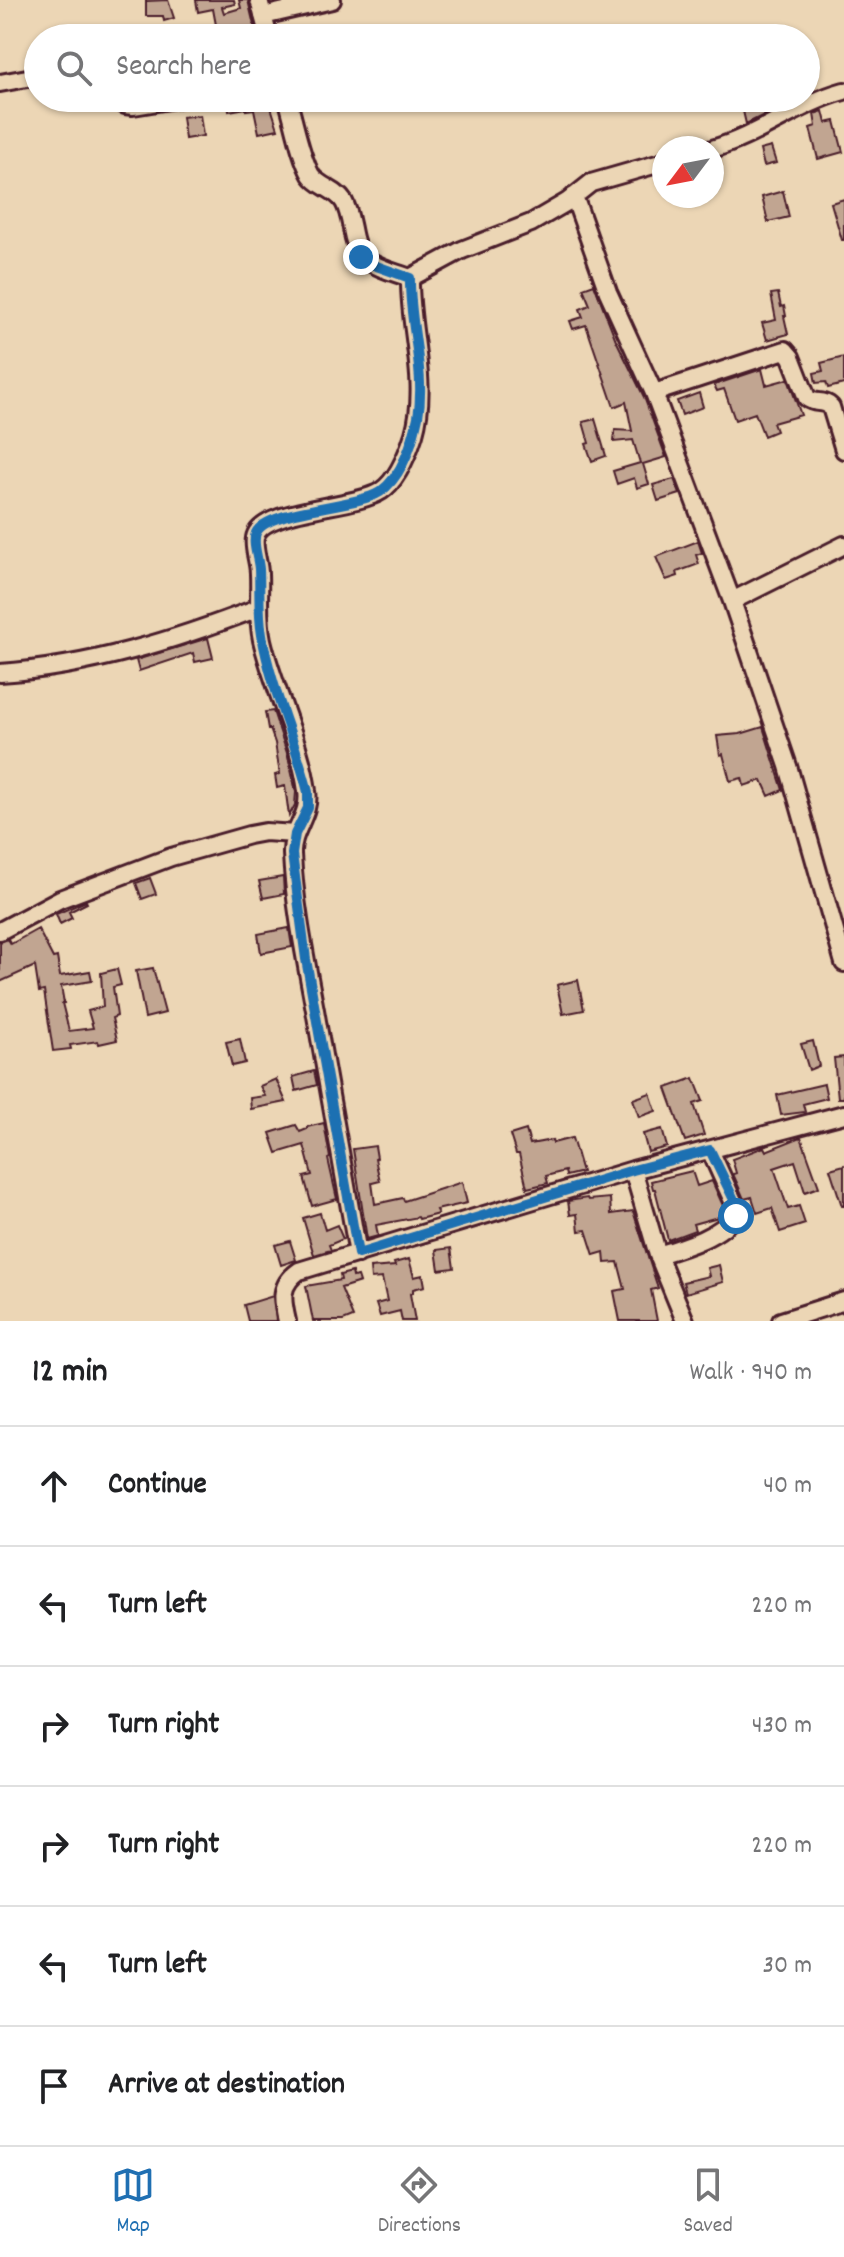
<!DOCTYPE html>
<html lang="en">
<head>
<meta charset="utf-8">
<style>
	:root { --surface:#fff; --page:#f2f2f2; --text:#202124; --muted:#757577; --line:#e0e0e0; --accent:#1f6fb2 }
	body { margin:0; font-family:Dekko,sans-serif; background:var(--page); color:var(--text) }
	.compass { position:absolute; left:652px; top:136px; width:72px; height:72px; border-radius:50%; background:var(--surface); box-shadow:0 2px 6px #0004; rotate:238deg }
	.stop { position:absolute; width:24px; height:24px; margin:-18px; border:6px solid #1f6fb2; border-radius:50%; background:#fff }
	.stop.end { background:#1f6fb2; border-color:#fff; box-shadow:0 2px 8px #0008 }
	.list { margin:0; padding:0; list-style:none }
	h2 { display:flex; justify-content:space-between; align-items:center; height:104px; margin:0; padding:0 32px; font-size:34px }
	h2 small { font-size:26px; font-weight:400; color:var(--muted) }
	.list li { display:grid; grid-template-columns:52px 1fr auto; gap:24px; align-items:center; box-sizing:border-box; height:120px; padding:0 32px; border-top:2px solid var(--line) }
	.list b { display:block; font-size:30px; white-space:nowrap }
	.list em { font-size:26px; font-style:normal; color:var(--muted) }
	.icon { flex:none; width:44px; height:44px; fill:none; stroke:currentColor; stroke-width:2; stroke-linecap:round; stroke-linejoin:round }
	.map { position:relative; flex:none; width:844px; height:1321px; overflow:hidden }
	.search { position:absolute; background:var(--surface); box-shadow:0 2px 6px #0004; left:24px; right:24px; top:24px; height:88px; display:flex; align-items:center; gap:20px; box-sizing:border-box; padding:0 28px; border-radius:44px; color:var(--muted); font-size:30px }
	.sheet { height:824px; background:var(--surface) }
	nav { display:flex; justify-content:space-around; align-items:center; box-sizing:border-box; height:112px; border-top:2px solid var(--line); background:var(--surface); font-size:22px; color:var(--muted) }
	nav a { display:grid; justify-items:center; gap:4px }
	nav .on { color:var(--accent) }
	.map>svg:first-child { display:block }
</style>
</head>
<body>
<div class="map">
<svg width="844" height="1321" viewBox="0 0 844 1321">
	<rect width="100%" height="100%" fill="#ecd6b5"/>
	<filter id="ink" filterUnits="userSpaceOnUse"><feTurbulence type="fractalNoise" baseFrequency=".0125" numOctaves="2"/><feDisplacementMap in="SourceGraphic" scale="16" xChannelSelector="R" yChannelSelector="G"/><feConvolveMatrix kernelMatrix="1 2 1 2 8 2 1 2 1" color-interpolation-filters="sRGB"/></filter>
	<g filter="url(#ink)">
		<path fill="#c1a591" stroke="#4a1f2b" stroke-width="2" d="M168,0L174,18L164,21L163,16H146V1Z
			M196,0H234L235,4L222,7L224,13L241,8L239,0H248L257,38H207L205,28L216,25L213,9L198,12Z
			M227,98H268L278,129L259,133L254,109L246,110V108L229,111Z
			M740,98H767L770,112L746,124Z
			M823,111L826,123L835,121L843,152L818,159L810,128L816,126L814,114Z
			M200,115L203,136L185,139L182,117Z
			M771,147L776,163L764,166L760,150Z
			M783,191L789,217L768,222L762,197Z
			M844,199V240H842L831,203Z
			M594,284L616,340L644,397L666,457L643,464L649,484L637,488L634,478L617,484L613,471L640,463L633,440L614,442L615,430L632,431L626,402L614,407L586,325L573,329L570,321L583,317L580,309L590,305L583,288Z
			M778,293L781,307L784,306L786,316H784L788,334L767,340L762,323L776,320L771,294Z
			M844,357V384L828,388L826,382L816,383L814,373L823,371L821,363Z
			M762,369L766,385L788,379L801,415L773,423L776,431L764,436L755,413L735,420L724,389L717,391L714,385Z
			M699,393L703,407L682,415L677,401Z
			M595,419L606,456L592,461L586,444L589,443L583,422Z
			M674,479L680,494L658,501L653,485Z
			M698,541L702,553L696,555L699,564L677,572L678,576L666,580L656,557Z
			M208,638L213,658L195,662L193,653L139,671L136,660Z
			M273,711L288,756L296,792L295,805L289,816L285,786L277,788L275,775L280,774L275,743L270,729H268L265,712Z
			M763,727L783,790L769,796L762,780L744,786L742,778L730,781L723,754L720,755L717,736L740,734Z
			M283,877L284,894L263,898L259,881Z
			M150,878L156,894L142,899L136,883Z
			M86,901L87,903L69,912L72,918L60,924L56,914Z
			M289,928L292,947L261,953L258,934Z
			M38,929L53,958L57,957L60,976L90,971L92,981L61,986L64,1003H62L69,1031L93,1028L88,1011L103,1007L101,973L117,969L121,985L113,987L117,1016L112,1018L117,1040L99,1044L98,1041L70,1045L71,1049L53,1051L44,991L39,992L35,966L0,982V942L8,939L11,944Z
			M153,968L165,1013L145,1018L136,971Z
			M578,980L584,1010L563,1014L557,985Z
			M240,1039L245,1063L232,1066L226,1042Z
			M813,1041L819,1066L809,1070L801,1044Z
			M844,1057V1098H838L834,1058Z
			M314,1071L317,1085L296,1091L293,1077Z
			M694,1078L703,1101L694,1104L704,1135L685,1141L666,1088Z
			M276,1079L286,1102L251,1109L250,1098L265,1096L260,1086Z
			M824,1084L827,1098L803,1104L805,1112L781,1115L777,1095Z
			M650,1093L656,1111L639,1117L633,1099Z
			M324,1123L330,1158L328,1159L337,1199L312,1206L304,1177L312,1175L304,1145L277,1153L270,1133L296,1125L300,1132L307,1129V1127Z
			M662,1129L667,1147L648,1152L643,1134Z
			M526,1130L530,1144L552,1140L553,1143L572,1138L582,1172L566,1176L565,1171L546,1176L548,1183L527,1188L519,1154H516L510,1135Z
			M801,1137L819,1187L805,1192L795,1161L774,1168L788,1209L799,1206L805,1224L780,1232L772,1208L757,1213L752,1197L744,1199L733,1174L736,1173L732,1159L764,1147L766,1151Z
			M375,1146L377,1158L375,1159L380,1181L372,1183L375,1204L403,1198L404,1201L462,1182L467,1203L436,1210L438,1214L419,1219L418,1217L376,1225L378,1236L367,1239L353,1149Z
			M844,1165V1206H842L830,1169Z
			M692,1171L697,1186L712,1181L725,1210L718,1217L693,1224L695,1230L668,1240L655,1189H653L651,1181Z
			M587,1198L588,1200L610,1198L611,1214L633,1211L658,1288L651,1290L657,1321H620L614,1291L625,1289L618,1262L605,1263L604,1252L594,1255L586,1230L579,1231L577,1214L570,1215L568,1201Z
			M320,1213L325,1230L337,1225L343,1239L329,1245L331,1250L314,1255L303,1218Z
			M290,1241L296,1260L281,1265L275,1245Z
			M451,1248L454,1268L439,1270L436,1250Z
			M409,1259L414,1277L423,1275L425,1286L413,1289V1293L410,1294L415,1321H402L400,1311L380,1316L376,1304L387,1301L382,1278L371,1279L370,1268L395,1266L394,1263Z
			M719,1265L723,1282L686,1293L683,1282L709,1276L707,1268Z
			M352,1272L353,1277L358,1276L360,1282L341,1288L353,1317L343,1321H313L306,1286L341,1280L340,1275Z
			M273,1296L276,1321H248L244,1305Z"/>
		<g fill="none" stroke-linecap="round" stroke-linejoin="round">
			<defs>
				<path id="minor" d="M259,0L269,38
					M263,16L332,0
					M0,83L38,76
					M114,98L125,105L133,106L182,98
					M287,98C294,120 300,156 311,175C319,187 336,189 344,202C350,213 351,226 354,238C360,266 386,269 410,278L462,250L531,223L567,202L591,183L664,162
					M712,149C759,136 797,104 844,91
					M574,196L608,292L654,393L732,601L788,766L844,963
					M654,393L785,350L791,357L807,398C815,405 824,399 831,407L844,450
					M732,601L844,545
					M0,673C89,667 175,640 258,608
					M0,931L60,899L171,857L249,835L265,832L295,834
					M633,1170L658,1255L685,1321
					M358,1254C344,1173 329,1091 315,1010C306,961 294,902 292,854C291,830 311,815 307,791C300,739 274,691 262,640C257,617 260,596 259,574C259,562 253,549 255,538C259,508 356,508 381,491C398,480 408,453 414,434C429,383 409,330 410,278
					M658,1255C685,1247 722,1236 738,1212L710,1150
					M287,1321C282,1300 279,1285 299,1271L633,1170L844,1114
					M781,1321L844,1301"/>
			</defs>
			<use href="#minor" stroke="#4a1f2b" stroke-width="22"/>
			<use href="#minor" stroke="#ecd6b5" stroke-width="16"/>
		</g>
	</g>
	<g fill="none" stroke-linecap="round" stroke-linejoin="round" filter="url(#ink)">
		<path stroke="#1f6fb2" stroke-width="10" d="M361,257L368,263L410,278C409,324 426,371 418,417C413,441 402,477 380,492C355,508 266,509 256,533C252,543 258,557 259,569C260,591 258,612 262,635C271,689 295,739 308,792V808L295,834L292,854L306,959L358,1254L633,1170L710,1150L738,1208L736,1216"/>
	</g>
</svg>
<svg class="compass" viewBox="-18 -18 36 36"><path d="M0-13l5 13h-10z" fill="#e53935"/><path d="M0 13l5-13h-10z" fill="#757577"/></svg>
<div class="stop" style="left:736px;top:1216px"></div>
<div class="stop end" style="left:361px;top:257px"></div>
<div class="search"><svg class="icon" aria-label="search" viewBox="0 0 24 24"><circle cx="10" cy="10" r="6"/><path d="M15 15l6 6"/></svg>Search here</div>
</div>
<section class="sheet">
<h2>12 min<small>Walk · 940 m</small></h2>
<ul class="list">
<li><svg class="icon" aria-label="ahead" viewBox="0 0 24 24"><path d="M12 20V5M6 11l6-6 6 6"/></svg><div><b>Continue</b></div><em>40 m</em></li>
<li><svg class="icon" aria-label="left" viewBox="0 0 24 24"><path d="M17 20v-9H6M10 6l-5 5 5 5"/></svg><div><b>Turn left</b></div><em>220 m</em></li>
<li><svg class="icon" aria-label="right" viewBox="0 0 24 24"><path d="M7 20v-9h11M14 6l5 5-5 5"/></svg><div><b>Turn right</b></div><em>430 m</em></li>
<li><svg class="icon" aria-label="right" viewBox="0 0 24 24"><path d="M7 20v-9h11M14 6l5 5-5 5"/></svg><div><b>Turn right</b></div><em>220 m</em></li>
<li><svg class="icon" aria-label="left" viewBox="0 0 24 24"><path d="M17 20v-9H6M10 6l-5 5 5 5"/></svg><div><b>Turn left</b></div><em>30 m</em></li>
<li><svg class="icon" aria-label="arrive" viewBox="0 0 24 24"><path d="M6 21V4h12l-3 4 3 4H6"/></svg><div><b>Arrive at destination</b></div></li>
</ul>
</section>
<nav>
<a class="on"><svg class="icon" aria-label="map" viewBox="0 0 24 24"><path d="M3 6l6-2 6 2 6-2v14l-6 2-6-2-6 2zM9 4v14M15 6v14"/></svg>Map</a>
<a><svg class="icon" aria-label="directions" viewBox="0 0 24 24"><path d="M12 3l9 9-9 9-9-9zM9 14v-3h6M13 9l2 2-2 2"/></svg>Directions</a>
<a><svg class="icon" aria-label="saved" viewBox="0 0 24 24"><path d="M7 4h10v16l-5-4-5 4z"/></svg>Saved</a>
</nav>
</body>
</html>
